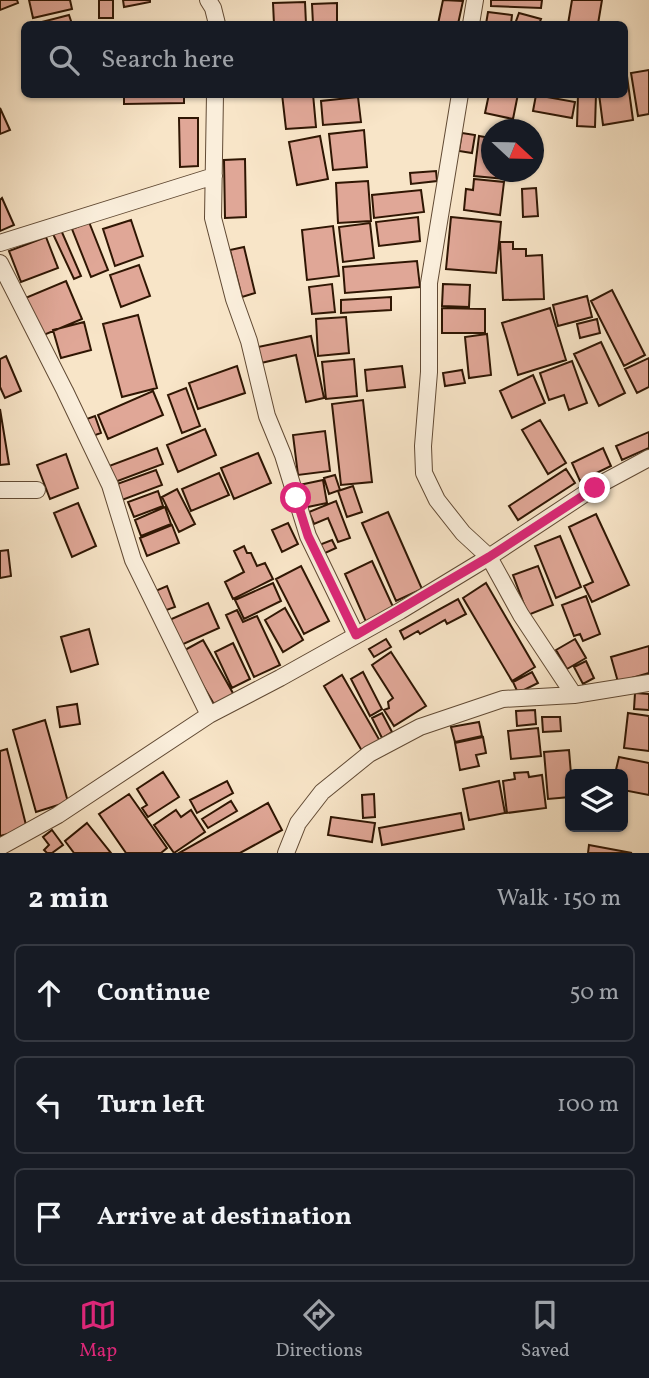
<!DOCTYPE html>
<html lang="en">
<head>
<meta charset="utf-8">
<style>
	:root { --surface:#171b24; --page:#20242c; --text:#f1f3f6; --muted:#9ea1a6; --line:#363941; --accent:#db2777 }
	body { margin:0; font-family:Vollkorn,serif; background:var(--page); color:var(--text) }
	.controls { position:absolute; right:21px; bottom:21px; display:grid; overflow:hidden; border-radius:10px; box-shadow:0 2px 5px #0004 }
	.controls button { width:63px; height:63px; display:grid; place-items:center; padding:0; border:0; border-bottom:2px solid var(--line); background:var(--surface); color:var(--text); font:35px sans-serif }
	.compass { position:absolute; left:481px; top:119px; width:63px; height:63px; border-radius:50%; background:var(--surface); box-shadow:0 2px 5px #0004; rotate:112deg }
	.stop { position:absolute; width:21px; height:21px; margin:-16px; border:5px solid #db2777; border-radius:50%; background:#fff }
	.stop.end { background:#db2777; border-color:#fff; box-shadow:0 2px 7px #0008 }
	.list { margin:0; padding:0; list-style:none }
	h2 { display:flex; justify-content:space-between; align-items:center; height:91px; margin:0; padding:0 28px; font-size:30px }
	h2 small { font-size:23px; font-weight:400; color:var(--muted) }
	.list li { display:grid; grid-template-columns:46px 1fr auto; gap:21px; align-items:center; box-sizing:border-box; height:98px; margin:0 14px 14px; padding:0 14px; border:2px solid var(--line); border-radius:10px }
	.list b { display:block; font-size:26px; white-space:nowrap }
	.list em { font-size:23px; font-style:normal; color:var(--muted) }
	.icon { flex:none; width:38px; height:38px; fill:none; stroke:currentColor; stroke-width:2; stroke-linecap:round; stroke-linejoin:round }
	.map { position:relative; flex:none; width:649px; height:853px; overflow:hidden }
	.search { position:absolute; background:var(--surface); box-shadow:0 2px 5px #0004; left:21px; right:21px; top:21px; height:77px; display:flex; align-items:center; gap:18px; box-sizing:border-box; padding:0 24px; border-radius:10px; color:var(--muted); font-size:26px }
	.sheet { height:427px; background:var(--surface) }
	nav { display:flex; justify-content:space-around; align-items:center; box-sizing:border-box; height:98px; border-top:2px solid var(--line); background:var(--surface); font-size:19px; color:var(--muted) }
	nav a { display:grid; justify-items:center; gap:4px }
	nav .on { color:var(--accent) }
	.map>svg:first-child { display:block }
</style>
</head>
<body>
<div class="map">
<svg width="649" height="853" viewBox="0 0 649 853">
	<rect width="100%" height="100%" fill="#f8e5c8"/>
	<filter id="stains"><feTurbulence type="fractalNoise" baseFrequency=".00286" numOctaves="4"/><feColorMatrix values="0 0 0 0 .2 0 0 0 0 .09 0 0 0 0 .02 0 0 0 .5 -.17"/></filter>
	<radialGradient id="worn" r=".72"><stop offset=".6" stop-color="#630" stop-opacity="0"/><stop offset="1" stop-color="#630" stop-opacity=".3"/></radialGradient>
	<path fill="#e0a797" stroke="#2f1603" stroke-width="2" d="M0,0H17L18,3L0,10Z
		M29,0H70L72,9L33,18Z
		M99,0H113V18H99Z
		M123,0H150V2L124,7Z
		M443,0L463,1L458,24H438Z
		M491,0H542L541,8L491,6Z
		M572,0H602L598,24H568Z
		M305,2L306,24H274L273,3Z
		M337,3V24H313L312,4Z
		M488,12L512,15L511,24H486Z
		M519,13L541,19L539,24H515Z
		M69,15L72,24H34Z
		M649,70V114L638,116L631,73Z
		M624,76H627L633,120L603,125L599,94H624Z
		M124,94H184V103L124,104Z
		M282,94H313L316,127L286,129Z
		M489,94H518L513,119L485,113Z
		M578,94H596L595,127L577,126Z
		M536,95L575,102L572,118L533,111Z
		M358,97L361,122L323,125L321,101Z
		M0,108L10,130L0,134Z
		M179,118H198V166L180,167Z
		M364,130L367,167L333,170L329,134Z
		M462,133L475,135L472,153L459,151Z
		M320,136L328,179L297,185L289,142Z
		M479,136L491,138V172H506L505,179L474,176Z
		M245,159L246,217L225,218L224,160Z
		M436,171L437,181L411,184L410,173Z
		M474,179L504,182L500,215L464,210L466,189L473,190Z
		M368,181L371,221L338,223L336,183Z
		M536,188L538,216L523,217L522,189Z
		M421,190L424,212L374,218L372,195Z
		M2,198L14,225L0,231V200Z
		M418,217L420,241L379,246L376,222Z
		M451,217L501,222L496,273L446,269Z
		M131,220L143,256L115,266L103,229Z
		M89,222L108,270L91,277L72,229Z
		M370,223L374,258L343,262L339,227Z
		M333,226L339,276L307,280L302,230Z
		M61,230L81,276L74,279L53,234Z
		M46,237L58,268L21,282L9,251Z
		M500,242H513V249H526V256L542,255L544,299L503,300Z
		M244,247L255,293L242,297L230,250Z
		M417,261L420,287L345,293L343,267Z
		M139,265L150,296L121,307L110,275Z
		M66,281L82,319L39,337L23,299Z
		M332,284L335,312L312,314L309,287Z
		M443,284L470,285L469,307L442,306Z
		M612,290L645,355L624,366L591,301Z
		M587,296L592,317L558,326L553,305Z
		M391,297V310L341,313V300Z
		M442,308L485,309V333H442Z
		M550,308L566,360L518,375L502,323Z
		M138,315L157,388L122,397L103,324Z
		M346,317L349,353L318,356L316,319Z
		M597,319L600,333L580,338L577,324Z
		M84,322L91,350L61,358L53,330Z
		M487,334L491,375L469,378L465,337Z
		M311,336L324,398L306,402L296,355L261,363L258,347Z
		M601,342L625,393L599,406L574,354Z
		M6,356L21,391L5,398L0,387V359Z
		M649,358V387L637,393L625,369Z
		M354,359L357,396L326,399L322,362Z
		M572,361L587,403L569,410L564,395L549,400L540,373Z
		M237,366L245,393L198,409L189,383Z
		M402,366L405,387L367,391L365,370Z
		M462,370L465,383L445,386L443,373Z
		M533,375L545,403L512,418L500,391Z
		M186,388L200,426L182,433L168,395Z
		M153,391L163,415L108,439L98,415Z
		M363,400L372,482L341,485L332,404Z
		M0,409L9,464L0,465Z
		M95,416L101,433L90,437L84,420Z
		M540,420L566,463L548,474L522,430Z
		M205,429L216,455L178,472L167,445Z
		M325,431L330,471L298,475L293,435Z
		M649,432V448L622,460L616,446Z
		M157,448L163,464L115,482L109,466Z
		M603,448L611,466L580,481L572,463Z
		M258,453L271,483L234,499L221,468Z
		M66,454L78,488L50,499L37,465Z
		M566,469L575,483L518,520L509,506Z
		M156,470L162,485L122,500L117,484Z
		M219,473L229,495L191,511L182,489Z
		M335,475L340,490L329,494L324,478Z
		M323,480L327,503L303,508L299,485Z
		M353,486L362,512L347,517L338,491Z
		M177,489L195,524L179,532L162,497Z
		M158,491L163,506L134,517L128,502Z
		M336,501L350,538L338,542L328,518L314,524L309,512Z
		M78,503L96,546L72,557L54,513Z
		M165,507L171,524L141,536L135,520Z
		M388,512L422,589L396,601L362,523Z
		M596,514L629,585L592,602L584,586L593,582L569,527Z
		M288,523L298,544L282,552L272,530Z
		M172,525L179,543L147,556L140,538Z
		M560,536L581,587L556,598L535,546Z
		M332,540L336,548L323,554L319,545Z
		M244,546L247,553H251L257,566L265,563L273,579L233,599L225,582L244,572L234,551Z
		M8,550L11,576L0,578V551Z
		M372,561L394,609L366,622L345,574Z
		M301,566L329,621L304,634L276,579Z
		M538,566L553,605L528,615L513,575Z
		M273,583L281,601L244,619L235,600Z
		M486,583L535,667L512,681L463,598Z
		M167,586L175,607L161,612L153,592Z
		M586,596L600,634L583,641L580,634L574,636L562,605Z
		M458,599L466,614L447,624L445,620L420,634L418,631L404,639L400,631Z
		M208,603L219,628L179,646L167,621Z
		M285,608L303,640L283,652L265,620Z
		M237,610L243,622L257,616L280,665L254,677L226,615Z
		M89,629L98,664L71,672L61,637Z
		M386,639L391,647L374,657L369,649Z
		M575,639L586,658L567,669L556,650Z
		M203,640L234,695L215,706L183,651Z
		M233,643L250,679L232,688L215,652Z
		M649,646V673L618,682L611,657Z
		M391,652L426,706L394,726L384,710L389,708L388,702L393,698L372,665Z
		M586,661L594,678L583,684L574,667Z
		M363,672L382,709L370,716L351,679Z
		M532,672L538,683L518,693L513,682Z
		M342,675L380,741L362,751L324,686Z
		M635,693L649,694V710L634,709Z
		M77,704L80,724L60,727L57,707Z
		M535,710L536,724L517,726L516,711Z
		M382,713L392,732L382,738L372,718Z
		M628,713L649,716V751L624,748Z
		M542,717H560L561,731L543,732Z
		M45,720L68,802L36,812L13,730Z
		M479,722L482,736L455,742L451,727Z
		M538,728L541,756L511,759L508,731Z
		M483,737L486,753L476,755L479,766L460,770L455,743Z
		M7,749L27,829L0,836V751Z
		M569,750L571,774L570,797L548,799L544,752Z
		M619,757L649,763V795L623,790V774H615Z
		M163,772L179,797L148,817L142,808L147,805L137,789Z
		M528,772L529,777L542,775L546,808L507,813L503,781L515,779L514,773Z
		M227,781L233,793L197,813L190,800Z
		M499,781L505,813L469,820L463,789Z
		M129,794L167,848L161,853H126L99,814Z
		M374,794L375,817L363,818L362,795Z
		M231,801L237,811L208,828L202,819Z
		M268,803L282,830L240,853H179Z
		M176,810L181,817L191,810L205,832L174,853L154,825Z
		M461,813L464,829L382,845L379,828Z
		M331,817L375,823L372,842L328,835Z
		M87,823L111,853H74L65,841Z
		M52,830L63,845L52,853H47L44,850L49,845L43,837Z
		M589,845L632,853H588Z"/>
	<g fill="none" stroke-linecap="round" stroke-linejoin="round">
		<defs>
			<path id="minor" d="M208,0L213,8L217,24
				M471,24L475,0
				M215,94L213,218L234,299L249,341L267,416L283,455L308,536L356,635
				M460,94L429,283V372L423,446L424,473L437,500L463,533L489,557L521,615L574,695
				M0,243L214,176
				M0,263L65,391L110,485L133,560L209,715
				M0,490H37
				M0,847L58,815L209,715L280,678L400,611L489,557L595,487L649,458
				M286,853L298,823L322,792L369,754L420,727L503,699L574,695L649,683"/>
		</defs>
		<use href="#minor" stroke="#614a34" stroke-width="18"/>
		<use href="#minor" stroke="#faeedb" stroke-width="16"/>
	</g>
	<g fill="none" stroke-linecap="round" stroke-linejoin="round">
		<path stroke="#db2777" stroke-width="9" d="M296,498L308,536L356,635L489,557L595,488"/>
	</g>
	<rect width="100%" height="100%" filter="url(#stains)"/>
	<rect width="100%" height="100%" fill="url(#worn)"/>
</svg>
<div class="controls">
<button><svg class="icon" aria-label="layers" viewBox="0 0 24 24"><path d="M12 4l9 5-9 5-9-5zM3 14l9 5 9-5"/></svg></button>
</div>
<svg class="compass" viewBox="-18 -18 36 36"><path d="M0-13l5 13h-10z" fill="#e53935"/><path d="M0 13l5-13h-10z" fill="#9ea1a6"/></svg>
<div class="stop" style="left:296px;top:498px"></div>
<div class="stop end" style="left:595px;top:488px"></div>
<div class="search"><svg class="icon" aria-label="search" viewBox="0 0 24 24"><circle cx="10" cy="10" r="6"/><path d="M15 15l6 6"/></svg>Search here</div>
</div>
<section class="sheet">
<h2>2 min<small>Walk · 150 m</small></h2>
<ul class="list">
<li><svg class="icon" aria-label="ahead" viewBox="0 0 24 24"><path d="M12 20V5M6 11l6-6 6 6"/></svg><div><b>Continue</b></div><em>50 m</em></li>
<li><svg class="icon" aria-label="left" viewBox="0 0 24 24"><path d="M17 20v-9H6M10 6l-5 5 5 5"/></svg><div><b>Turn left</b></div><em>100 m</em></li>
<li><svg class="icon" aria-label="arrive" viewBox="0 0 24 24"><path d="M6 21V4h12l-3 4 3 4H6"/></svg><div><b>Arrive at destination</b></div></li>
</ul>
</section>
<nav>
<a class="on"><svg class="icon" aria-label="map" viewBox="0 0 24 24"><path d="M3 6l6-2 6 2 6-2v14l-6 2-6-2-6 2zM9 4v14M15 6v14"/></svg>Map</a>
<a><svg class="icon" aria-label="directions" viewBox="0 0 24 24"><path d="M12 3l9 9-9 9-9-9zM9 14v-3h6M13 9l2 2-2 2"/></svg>Directions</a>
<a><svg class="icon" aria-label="saved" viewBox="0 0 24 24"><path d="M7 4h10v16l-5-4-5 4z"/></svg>Saved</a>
</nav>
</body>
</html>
